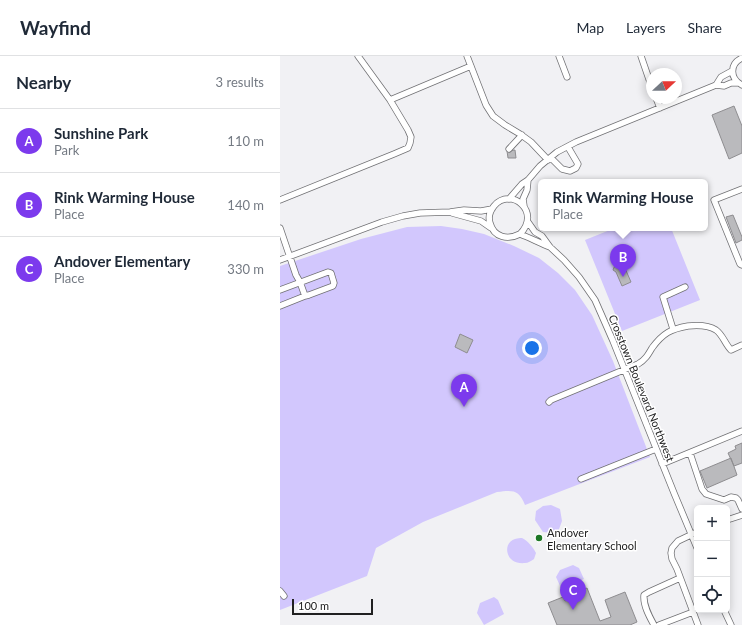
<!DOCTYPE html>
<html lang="en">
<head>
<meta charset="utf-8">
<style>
	:root { --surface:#fff; --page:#f2f2f3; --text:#1f2937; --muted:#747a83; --line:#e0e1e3; --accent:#7c3aed }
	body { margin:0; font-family:Lato,sans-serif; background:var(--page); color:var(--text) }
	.controls { position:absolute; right:12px; bottom:12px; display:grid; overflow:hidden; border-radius:6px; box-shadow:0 2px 10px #0003 }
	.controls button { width:36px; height:36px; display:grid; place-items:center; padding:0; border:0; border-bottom:1px solid var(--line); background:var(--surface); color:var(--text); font:20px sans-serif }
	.compass { position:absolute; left:366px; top:12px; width:36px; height:36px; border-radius:50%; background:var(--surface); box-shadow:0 2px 10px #0003; rotate:68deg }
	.scale { position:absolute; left:12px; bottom:10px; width:81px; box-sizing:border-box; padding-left:4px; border:2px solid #202021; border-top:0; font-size:11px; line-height:14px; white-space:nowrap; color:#202021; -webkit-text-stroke:3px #fff; paint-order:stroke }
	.you { position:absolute; left:252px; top:292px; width:14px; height:14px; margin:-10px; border:3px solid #fff; border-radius:50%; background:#1a73e8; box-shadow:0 0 0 6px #1a73e833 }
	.badge { display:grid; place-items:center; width:26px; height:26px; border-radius:50%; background:var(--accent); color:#fff; font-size:13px; font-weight:700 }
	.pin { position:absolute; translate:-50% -33px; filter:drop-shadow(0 1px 2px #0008) }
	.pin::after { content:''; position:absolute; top:21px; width:14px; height:12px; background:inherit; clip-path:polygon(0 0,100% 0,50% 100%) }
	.popup { position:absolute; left:258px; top:123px; width:170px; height:52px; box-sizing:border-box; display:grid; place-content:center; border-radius:6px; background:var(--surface); filter:drop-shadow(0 1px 3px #0005); font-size:13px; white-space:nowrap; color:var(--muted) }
	.popup b { font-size:15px; color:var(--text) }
	.popup::after { content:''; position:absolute; left:50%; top:100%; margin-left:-8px; border:8px solid transparent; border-top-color:var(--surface) }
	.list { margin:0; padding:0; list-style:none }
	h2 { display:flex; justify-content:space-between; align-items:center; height:52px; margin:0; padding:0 16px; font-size:17px }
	h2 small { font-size:13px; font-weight:400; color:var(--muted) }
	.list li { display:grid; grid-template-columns:26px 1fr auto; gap:12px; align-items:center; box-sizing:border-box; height:64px; padding:0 16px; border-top:1px solid var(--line) }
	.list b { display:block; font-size:15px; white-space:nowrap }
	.list p { margin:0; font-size:13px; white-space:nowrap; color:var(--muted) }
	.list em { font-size:13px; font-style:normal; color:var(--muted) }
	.icon { flex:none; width:22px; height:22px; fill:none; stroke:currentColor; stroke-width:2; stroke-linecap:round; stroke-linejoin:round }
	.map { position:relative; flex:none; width:462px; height:569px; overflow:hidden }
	header { display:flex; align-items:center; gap:24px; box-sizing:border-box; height:56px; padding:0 20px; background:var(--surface); border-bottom:1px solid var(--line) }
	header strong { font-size:19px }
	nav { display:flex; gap:22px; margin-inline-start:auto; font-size:14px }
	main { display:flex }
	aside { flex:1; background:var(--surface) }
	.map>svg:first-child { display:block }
</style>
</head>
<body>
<header>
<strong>Wayfind</strong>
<nav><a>Map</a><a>Layers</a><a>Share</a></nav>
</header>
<main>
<aside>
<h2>Nearby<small>3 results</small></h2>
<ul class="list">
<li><span class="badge">A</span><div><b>Sunshine Park</b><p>Park</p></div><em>110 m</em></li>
<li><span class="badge">B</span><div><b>Rink Warming House</b><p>Place</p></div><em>140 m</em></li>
<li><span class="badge">C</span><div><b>Andover Elementary</b><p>Place</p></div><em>330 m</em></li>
</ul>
</aside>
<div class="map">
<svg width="462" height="569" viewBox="0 0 462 569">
	<rect width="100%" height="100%" fill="#f1f1f4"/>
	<path fill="#d2c7fd" d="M161,170L182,173L204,178L234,190L259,202L278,217L295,234L312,259L333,305L370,401L245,449C239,433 232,434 217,436L143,466L96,492L87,520L0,554V210L81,183L127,171Z
		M335,172H391L420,244L342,275L305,184Z
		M271,449L280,453L282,465L278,476L272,477L263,476L255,464L256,455L263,450Z
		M242,482C248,485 253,491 256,497L254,503C251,505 248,507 245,507C225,509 222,487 235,483C238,482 240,482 242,482Z
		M293,509L299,512L304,523L281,532L276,521L280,514Z
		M214,541L218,544L224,558L204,569L197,557L200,547Z"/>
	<path fill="#bababd" stroke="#8e8d90" d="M454,50L462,70V97L449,103L432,59Z
		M235,94L236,102H228L227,95Z
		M453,159L462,181V184L456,187L446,161Z
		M338,207L344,210L351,226L342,230L336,216L333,214L335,209L337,210Z
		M180,278L193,284L187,297L175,291Z
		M462,387V407L454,410L448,397L456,393L455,390Z
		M451,402L457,419L427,432L420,415Z
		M307,532L320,565L331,561L325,544L345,536L357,566L350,569H277L268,547L283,541L285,545L294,541L293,537Z"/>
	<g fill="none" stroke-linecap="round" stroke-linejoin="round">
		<defs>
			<path id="minor" d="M187,0L206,49L213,60L225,69L240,78L251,86L268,104
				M279,0L287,21
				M361,0L372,32
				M462,2C449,8 450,23 462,29
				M436,29L444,30L451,27H458
				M376,42L380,52
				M110,44L191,10
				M229,93L242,79
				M271,102L282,113L290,115L296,112L298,108L288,91
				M462,133L434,144L460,208L462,209
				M229,143L242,128L248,124L260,110L277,96L296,86L436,29L441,21L452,15
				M0,144L114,98L128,92L130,87L131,81L128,74L110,44L78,0
				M244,150L243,143L247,134L248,124
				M172,157L201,165L211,172
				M248,166L255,176L262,180L270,191L284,204L299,221L315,244L333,285L394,437L417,492
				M0,172L16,219L20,226L25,240L29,239L53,230L54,227L51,217L48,216L0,234
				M240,178C262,156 231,130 214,150C210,155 208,161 210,167C214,182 228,184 240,178C250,182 260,187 270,191
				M0,204L102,166L123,160L140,157L170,156L184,154L201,155L212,153
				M0,250L25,240
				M393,273L383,241L405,231
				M269,346L271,344L358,308C365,304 368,299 372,292C383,277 391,273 408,270C418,269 428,269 436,274C443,279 445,288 451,294L462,289
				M410,397L422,433L426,438L444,444L451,441L456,442L458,444L462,453
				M382,408L462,375
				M301,423L376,393
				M447,464L462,459
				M417,476L398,485L392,492L391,497L392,503L397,513L418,569
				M0,535L4,540
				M444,554L451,569
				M374,569C369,560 363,549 364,539L369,536L400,522
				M379,569L413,556"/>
		</defs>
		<use href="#minor" stroke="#717174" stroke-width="7"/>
		<use href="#minor" stroke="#fff" stroke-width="5.5"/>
	</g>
	<circle fill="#1d7725" stroke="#fff" stroke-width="1.5" cx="259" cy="482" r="4"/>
	<g text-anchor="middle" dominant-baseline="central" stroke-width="3" stroke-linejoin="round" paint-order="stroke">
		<g font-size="11" fill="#202021" stroke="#fff">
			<text transform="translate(362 332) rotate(68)">Crosstown Boulevard Northwest</text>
		</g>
		<g font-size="11" fill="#202021" stroke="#fff" text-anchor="start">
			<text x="267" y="476">Andover<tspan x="267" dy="13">Elementary School</tspan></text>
		</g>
	</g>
</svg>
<div class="controls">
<button>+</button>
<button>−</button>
<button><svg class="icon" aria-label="locate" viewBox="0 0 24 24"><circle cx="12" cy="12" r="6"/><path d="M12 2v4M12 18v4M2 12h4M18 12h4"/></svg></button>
</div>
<svg class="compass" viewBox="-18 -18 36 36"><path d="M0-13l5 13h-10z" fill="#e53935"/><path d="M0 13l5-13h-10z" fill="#747a83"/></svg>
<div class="scale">100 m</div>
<div class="you"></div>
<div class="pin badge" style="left:184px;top:351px">A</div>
<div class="pin badge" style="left:343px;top:221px">B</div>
<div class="popup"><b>Rink Warming House</b>Place</div>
<div class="pin badge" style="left:293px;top:554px">C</div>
</div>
</main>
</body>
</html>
